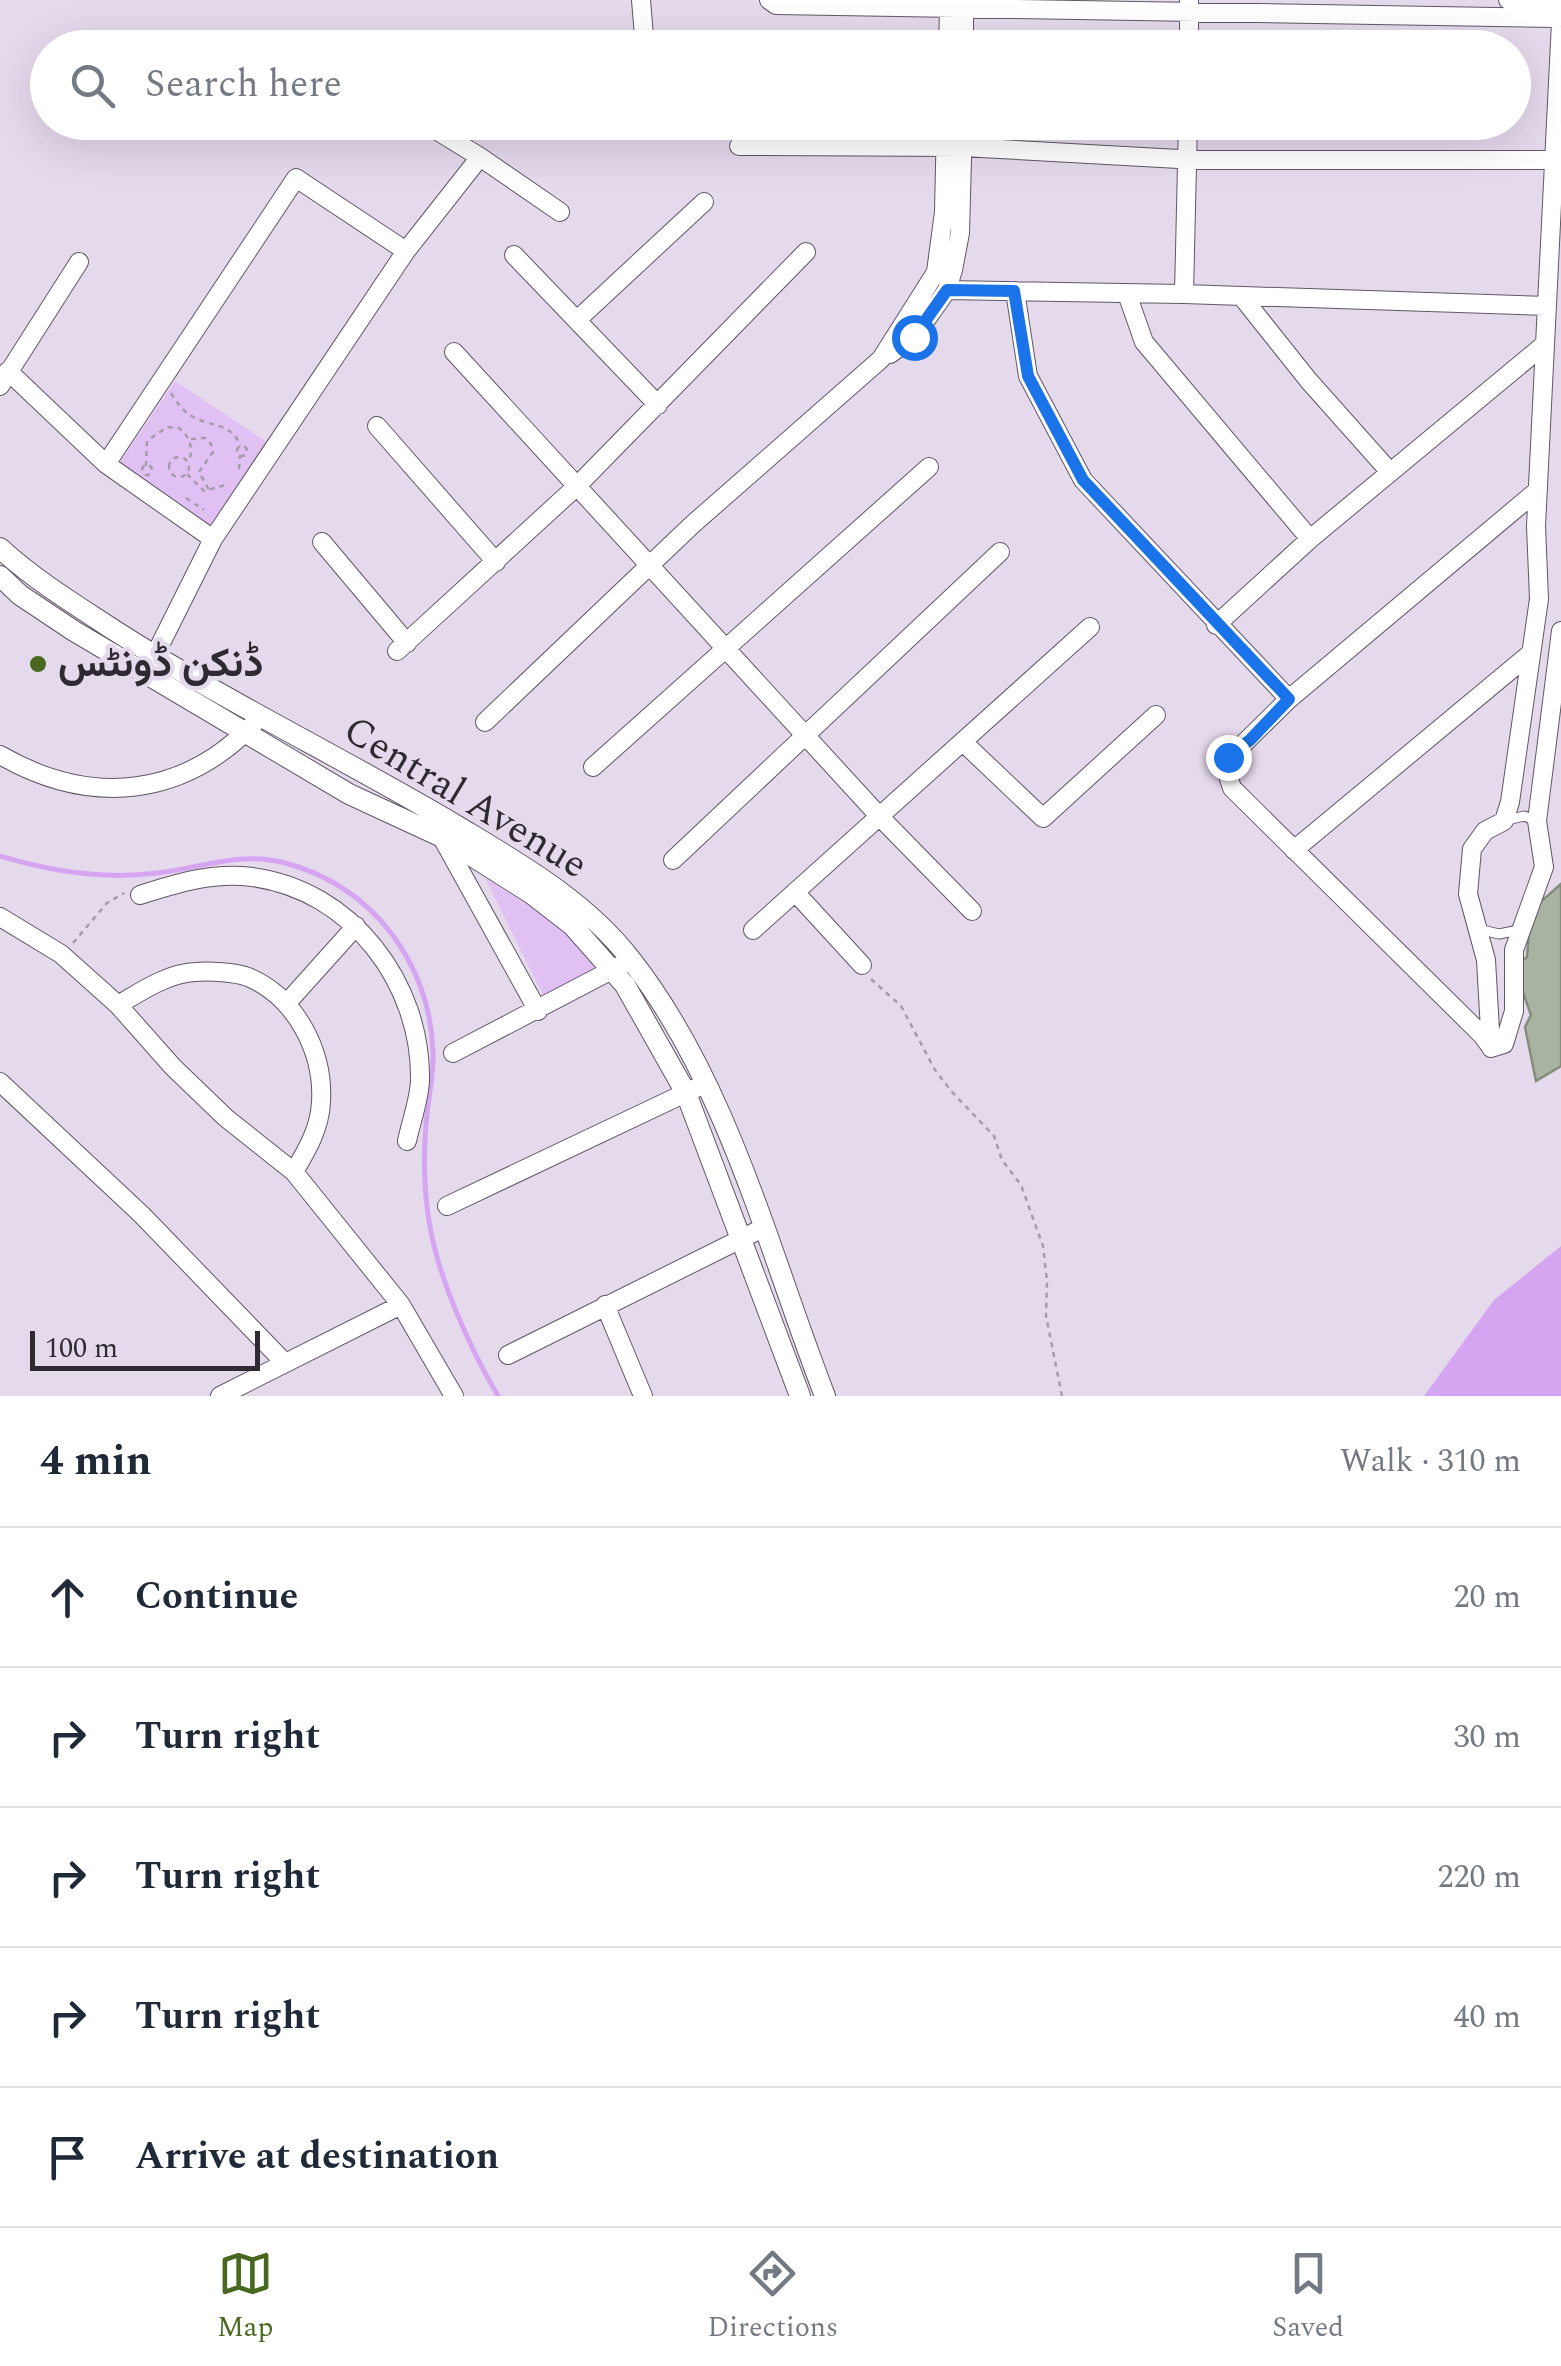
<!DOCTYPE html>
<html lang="en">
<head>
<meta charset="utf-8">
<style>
	:root { --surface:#fff; --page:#f6f6f7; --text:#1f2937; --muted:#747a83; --line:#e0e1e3; --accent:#47681e }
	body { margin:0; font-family:Spectral,Vazirmatn,serif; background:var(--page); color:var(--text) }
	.scale { position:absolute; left:30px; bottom:25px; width:230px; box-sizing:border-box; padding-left:10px; border:5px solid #2f2a31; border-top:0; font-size:28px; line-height:35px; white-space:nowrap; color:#2f2a31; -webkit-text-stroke:8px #e5d9ec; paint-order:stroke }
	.stop { position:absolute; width:30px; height:30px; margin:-22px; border:8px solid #1a73e8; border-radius:50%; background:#fff }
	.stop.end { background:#1a73e8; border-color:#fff; box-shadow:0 2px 10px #0008 }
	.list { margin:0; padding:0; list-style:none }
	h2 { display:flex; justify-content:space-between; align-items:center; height:130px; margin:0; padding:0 40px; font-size:42px }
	h2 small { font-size:32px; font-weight:400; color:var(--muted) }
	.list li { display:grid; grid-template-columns:65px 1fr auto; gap:30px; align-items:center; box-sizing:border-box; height:140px; padding:0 40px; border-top:2px solid var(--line) }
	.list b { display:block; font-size:38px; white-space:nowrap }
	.list em { font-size:32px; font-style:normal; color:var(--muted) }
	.icon { flex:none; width:55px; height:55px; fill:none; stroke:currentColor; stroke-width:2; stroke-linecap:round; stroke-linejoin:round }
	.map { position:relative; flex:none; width:1561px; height:1396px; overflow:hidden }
	.search { position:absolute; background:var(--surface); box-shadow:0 10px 40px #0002; left:30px; right:30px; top:30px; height:110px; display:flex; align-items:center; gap:25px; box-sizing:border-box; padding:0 35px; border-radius:55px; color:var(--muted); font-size:38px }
	.sheet { height:830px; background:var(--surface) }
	nav { display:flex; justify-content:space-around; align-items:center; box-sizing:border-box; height:140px; border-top:2px solid var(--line); background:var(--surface); font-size:28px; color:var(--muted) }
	nav a { display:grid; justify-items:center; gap:5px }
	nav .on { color:var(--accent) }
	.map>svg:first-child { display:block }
</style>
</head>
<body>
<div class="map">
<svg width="1561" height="1396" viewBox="0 0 1561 1396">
	<rect width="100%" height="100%" fill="#e5d9ec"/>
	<path fill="#e1c1f4" d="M175,381L271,445L212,532L116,468Z
		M485,878L552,920L606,970L546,1001Z"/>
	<path fill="#d6a5f2" d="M1561,1246V1396H1424L1494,1300Z"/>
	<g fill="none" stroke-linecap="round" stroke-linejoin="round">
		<path stroke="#d6a5f2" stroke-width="5" d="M0,856C52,872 103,880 157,873C201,868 241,851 285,863C372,885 431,964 433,1053C434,1070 430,1088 428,1106C423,1144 423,1189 430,1227C440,1282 470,1348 498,1396"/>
	</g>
	<path fill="#a9b3a1" stroke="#848d7c" stroke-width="2.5" d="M1561,884V1066L1536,1081L1525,1027L1531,1015L1514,967L1527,957L1530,918L1538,904Z"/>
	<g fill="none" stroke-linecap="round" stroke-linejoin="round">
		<defs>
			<path id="service" d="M1507,820L1524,816L1537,821
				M1478,929L1499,934L1519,930"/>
			<path id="minor" d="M641,0L645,48
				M769,0L776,5L1557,18
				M1508,0L1560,2
				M1561,22L1536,526L1539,599L1510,802L1504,821L1485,831L1472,849L1468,894L1486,960L1491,1048L1504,1044L1514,1011V950L1544,867L1537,821L1561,631
				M948,48L949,10
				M964,48V3
				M1189,48V0
				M423,122L480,157L560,212
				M739,146L963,147L1197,160H1552
				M514,255L658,405
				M947,290L1184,294L1546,306
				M1015,291L1028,376L1083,480L1289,699L1538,490
				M1127,294L1144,342L1310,539
				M1184,294L1188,122
				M1242,297L1309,381L1390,472
				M577,320L704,202
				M454,352L880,817L972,911
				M890,354L914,337L947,290L953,270L960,233L963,122
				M8,371L106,464L213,539
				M0,386L79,262
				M377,426L496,562
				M106,464L296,178L406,251
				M322,542L407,643
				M1216,625L1310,539L1545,344
				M397,651L577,486L806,252
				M150,665L213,539L406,251L480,157
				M1289,699L1224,763L1232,788L1482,1035L1491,1047
				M485,722L693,524L881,359L936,272L944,212L946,122
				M964,743L1043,818L1156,715
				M0,755C92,808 187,798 260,717
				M593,767L929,467
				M441,836L538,1011
				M1294,850L1531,653
				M673,860L1000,552
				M795,892L862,965
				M140,895C177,883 213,872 252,877C352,890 422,984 420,1081C419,1101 411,1122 407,1141
				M0,917L61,954L118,1005L173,1067L226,1118L294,1172L401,1305L454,1396
				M753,930L1090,627
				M286,1004L356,926
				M118,1005C140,992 168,973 195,972C209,971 235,972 248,977C296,997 324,1052 321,1102C320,1128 307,1150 294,1172
				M453,1053L631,960
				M0,1082L142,1215L285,1363
				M447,1206L698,1087
				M605,1305L643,1396
				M508,1355L763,1228
				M220,1396L401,1305"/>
			<path id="tertiary" d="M0,548C36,581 76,605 117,632C228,703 347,760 459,827C522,865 587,902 632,961C728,1084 769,1252 825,1396
				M0,576L20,595L74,631L349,794L442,837L532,894L572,925L625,985L686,1093L800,1396"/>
		</defs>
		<use href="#service" stroke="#605766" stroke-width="11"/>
		<use href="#minor" stroke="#605766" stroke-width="20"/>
		<use href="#tertiary" stroke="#605766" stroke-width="22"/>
		<path stroke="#a59baa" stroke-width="2.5" stroke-dasharray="5 5" stroke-linecap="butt" d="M171,393C177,403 183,411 193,417C211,427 233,423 240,446
			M191,439L205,438L211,444L213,452L199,472L209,490
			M237 451a5 5 0 1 1 10 0a5 5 0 1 1-10 0Z
			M169 467a10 10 0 1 1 20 0a10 10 0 1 1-20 0Z
			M142 470a5 5 0 1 1 10 0a5 5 0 1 1-10 0Z
			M146,466L147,441L167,427L179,428C191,438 193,448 189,462
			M239,469L240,455
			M187,474L204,491L229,484
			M186,498L204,510
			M73,943L107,903L124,893
			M871,979L901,1006L935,1070L952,1092L994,1136L1002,1160L1021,1185L1043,1246L1047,1281L1046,1316L1062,1396"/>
		<use href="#service" stroke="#fff" stroke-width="9"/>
		<use href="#minor" stroke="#fff" stroke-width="18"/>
		<use href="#tertiary" stroke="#fff" stroke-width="20"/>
	</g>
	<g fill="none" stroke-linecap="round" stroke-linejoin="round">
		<path stroke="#1a73e8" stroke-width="12" d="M914,337L947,290L1014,291L1028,376L1083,480L1289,699L1250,740L1228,757"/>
	</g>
	<circle fill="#47681e" stroke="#e5d9ec" stroke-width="4" cx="38" cy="664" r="10"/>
	<g text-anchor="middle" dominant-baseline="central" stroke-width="9" stroke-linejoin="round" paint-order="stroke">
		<g font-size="40" font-weight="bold" fill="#2f2a31" stroke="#e5d9ec" text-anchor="start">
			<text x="58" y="664">ڈنکن ڈونٹس</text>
		</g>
		<g font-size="40" fill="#2f2a31" stroke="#e5d9ec">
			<text transform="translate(465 798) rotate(31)">Central Avenue</text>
		</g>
	</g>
</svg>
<div class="scale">100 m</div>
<div class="stop" style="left:914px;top:337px"></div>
<div class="stop end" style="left:1228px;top:757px"></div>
<div class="search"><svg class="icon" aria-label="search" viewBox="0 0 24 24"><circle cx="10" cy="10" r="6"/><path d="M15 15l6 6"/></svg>Search here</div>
</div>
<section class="sheet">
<h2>4 min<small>Walk · 310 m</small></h2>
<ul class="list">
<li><svg class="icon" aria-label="ahead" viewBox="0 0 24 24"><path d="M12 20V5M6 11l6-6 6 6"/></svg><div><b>Continue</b></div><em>20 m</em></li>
<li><svg class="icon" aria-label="right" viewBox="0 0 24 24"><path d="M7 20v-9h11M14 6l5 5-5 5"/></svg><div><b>Turn right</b></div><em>30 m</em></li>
<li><svg class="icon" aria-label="right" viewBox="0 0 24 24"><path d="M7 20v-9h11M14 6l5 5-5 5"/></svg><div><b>Turn right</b></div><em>220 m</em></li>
<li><svg class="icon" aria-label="right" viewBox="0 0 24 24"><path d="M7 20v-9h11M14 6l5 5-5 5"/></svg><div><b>Turn right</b></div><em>40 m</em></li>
<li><svg class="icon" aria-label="arrive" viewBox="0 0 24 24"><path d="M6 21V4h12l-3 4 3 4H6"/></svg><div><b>Arrive at destination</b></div></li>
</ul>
</section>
<nav>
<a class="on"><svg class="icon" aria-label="map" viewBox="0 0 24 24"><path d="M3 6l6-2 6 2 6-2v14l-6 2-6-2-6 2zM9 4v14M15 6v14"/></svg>Map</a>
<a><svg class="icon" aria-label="directions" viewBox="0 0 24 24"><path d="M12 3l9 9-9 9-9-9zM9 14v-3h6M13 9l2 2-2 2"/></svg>Directions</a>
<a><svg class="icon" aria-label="saved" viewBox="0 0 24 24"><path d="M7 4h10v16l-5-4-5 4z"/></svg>Saved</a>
</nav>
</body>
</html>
